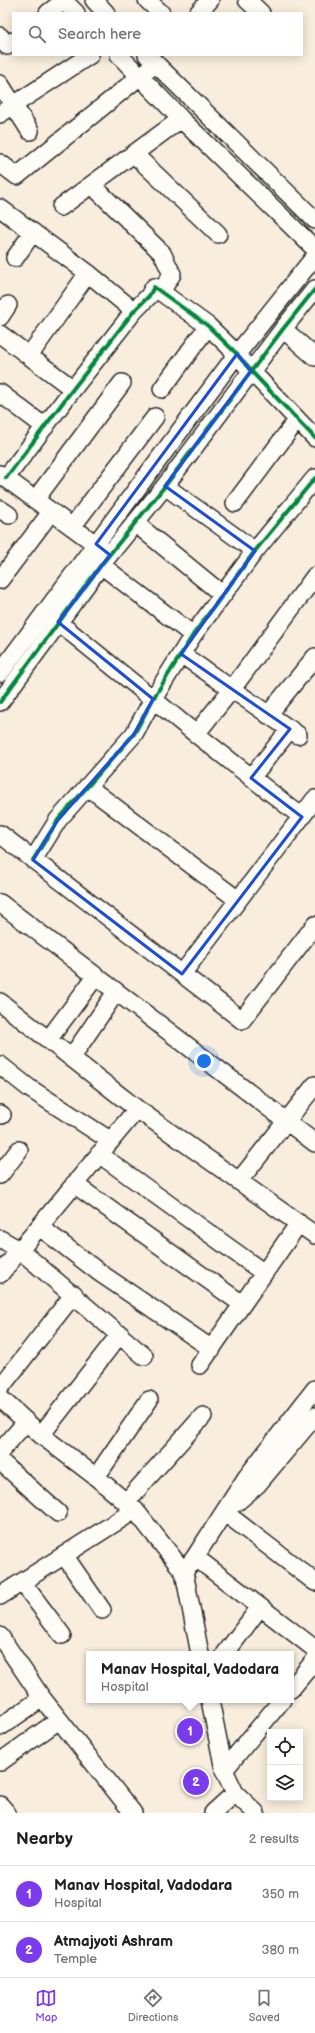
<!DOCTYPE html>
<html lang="en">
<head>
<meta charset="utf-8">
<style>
	:root { --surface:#fff; --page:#f6f6f6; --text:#222; --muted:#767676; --line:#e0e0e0; --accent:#7c3aed }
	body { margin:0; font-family:"Balsamiq Sans",sans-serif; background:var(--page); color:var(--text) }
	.controls { position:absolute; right:12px; bottom:12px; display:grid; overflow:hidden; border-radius:0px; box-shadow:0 2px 10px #0003 }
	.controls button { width:36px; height:36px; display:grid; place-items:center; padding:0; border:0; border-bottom:1px solid var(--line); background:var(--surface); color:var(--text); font:20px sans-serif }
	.you { position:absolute; left:204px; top:1061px; width:14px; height:14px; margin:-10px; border:3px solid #fff; border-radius:50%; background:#1a73e8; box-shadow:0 0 0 6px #1a73e833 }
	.badge { display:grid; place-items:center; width:26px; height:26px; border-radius:50%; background:var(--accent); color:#fff; font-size:13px; font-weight:700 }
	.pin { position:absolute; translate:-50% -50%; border:2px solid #fff; box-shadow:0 1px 4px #0006 }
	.popup { position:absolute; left:86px; top:1651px; width:208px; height:52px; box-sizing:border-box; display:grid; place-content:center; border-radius:0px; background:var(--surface); filter:drop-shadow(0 1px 3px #0005); font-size:13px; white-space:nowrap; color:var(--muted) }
	.popup b { font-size:15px; color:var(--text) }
	.popup::after { content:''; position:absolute; left:50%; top:100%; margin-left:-8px; border:8px solid transparent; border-top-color:var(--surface) }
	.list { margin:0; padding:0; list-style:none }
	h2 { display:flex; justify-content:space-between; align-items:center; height:52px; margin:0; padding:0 16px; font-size:17px }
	h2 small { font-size:13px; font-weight:400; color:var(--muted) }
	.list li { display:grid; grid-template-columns:26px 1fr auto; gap:12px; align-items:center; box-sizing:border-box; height:56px; padding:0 16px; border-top:1px solid var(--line) }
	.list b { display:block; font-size:15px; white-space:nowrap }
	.list p { margin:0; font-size:13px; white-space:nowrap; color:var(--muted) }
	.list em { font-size:13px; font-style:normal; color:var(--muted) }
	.icon { flex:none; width:22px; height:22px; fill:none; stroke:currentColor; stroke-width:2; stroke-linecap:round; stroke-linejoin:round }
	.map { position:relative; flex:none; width:315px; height:1813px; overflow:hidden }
	.search { position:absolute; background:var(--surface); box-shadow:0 2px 10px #0003; left:12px; right:12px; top:12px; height:44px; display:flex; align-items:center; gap:10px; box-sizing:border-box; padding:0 14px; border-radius:0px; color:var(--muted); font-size:15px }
	.sheet { height:164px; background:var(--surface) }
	nav { display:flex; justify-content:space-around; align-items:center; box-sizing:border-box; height:56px; border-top:1px solid var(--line); background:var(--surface); font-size:11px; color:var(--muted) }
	nav a { display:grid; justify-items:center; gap:2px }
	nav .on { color:var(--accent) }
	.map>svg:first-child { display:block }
</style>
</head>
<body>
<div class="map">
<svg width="315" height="1813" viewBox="0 0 315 1813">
	<rect width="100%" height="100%" fill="#f9eedd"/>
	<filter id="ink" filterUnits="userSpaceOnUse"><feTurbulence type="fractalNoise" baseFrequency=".025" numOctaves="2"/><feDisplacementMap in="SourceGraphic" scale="8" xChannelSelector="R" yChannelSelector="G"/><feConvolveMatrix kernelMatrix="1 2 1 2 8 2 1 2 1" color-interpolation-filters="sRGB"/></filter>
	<g filter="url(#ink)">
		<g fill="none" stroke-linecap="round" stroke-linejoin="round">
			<defs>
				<path id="minor" d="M63,0L76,13
					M94,0L106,13
					M147,0L161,13
					M247,0L261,13
					M48,13L64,1
					M198,13L210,0
					M0,36L7,46L13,41
					M119,55L181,119L313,247
					M147,55L315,220
					M0,84L30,131
					M0,114L90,55
					M134,154L218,234
					M0,163L17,176L149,69
					M92,185L162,253L172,274L161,292
					M61,207L181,119
					M0,208L88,273L134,311
					M15,258L33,232
					M0,317L8,305
					M283,329L315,357
					M0,334L73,389
					M29,356L88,273
					M162,389L208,326
					M0,393L45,427
					M0,474L105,551
					M6,478L73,389L134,311L149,296L154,287L208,326L237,354L251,371L315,438
					M165,486L255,551
					M35,500L122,383
					M235,503L297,420
					M0,509L9,515
					M135,523L223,595
					M72,527L155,417
					M101,565L193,635
					M0,580L51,512
					M58,622L196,734L302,817
					M181,654L298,735
					M0,673L237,354L312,260
					M0,702L101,565L165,486L283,329L315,289
					M268,715L315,657
					M196,734L232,689L315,576
					M251,778L290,729
					M88,787L238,900
					M0,834L242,1020L315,925
					M33,860L58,820L134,734L153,699L193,635L255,551L315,478
					M0,903L315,1143
					M182,974L315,799
					M0,1002L137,1109L315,1235
					M48,1040L96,976
					M71,1058L116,992
					M0,1065L29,1088L111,1141
					M0,1114L2,1115
					M99,1154L264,1273
					M0,1175L19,1150
					M239,1181L315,1085
					M74,1184L242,1304
					M40,1227L100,1273L212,1349
					M0,1239L21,1251L144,1356
					M0,1274L137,1109
					M200,1365L299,1223
					M0,1388L74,1294
					M0,1398L41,1435L96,1477L135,1510L184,1572L200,1654
					M41,1435L120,1334
					M0,1452L26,1422
					M0,1461L58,1513
					M96,1477L149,1400
					M126,1502L203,1416
					M236,1503L257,1485L315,1416
					M224,1512L315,1582
					M64,1555L102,1610
					M195,1557L315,1649
					M184,1572L195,1557L246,1478L315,1389
					M22,1582L62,1635
					M0,1596L135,1510
					M0,1636L42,1698
					M225,1654L260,1607
					M291,1689L315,1660
					M210,1700L224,1770L235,1793L256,1813
					M0,1727L42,1698L133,1813
					M0,1762L59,1720
					M224,1770L282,1700
					M0,1805L7,1813
					M213,1813L235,1793"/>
			</defs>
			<use href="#minor" stroke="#2b2b2b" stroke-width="20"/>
			<use href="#minor" stroke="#fdfcf7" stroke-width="17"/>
			<defs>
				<path id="cycleway" d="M6,478L73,389L134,311L149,296L154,287L208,326L237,354L251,371L315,438
					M0,702L101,565L165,486L283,329L315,289
					M33,860L58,820L134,734L153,699L193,635L255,551L315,478"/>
			</defs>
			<use href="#cycleway" stroke="#fdfcf7" stroke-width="6"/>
			<use href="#cycleway" stroke="#00873e" stroke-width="4"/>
		</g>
	</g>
	<path fill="none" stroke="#1d4ed8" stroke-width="3" stroke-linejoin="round" d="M237,354L251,371L165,486L255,551L181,654L290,729L251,778L302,817L182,974L33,860L58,820L134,734L153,699L58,622L110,555L96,544Z"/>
</svg>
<div class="controls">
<button><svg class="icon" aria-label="locate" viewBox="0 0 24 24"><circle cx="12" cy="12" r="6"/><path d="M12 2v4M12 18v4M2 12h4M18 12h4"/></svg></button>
<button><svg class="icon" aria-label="layers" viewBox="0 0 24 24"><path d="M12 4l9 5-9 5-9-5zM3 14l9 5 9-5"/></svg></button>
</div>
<div class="you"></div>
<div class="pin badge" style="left:190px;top:1731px">1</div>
<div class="popup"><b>Manav Hospital, Vadodara</b>Hospital</div>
<div class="pin badge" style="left:196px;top:1782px">2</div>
<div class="search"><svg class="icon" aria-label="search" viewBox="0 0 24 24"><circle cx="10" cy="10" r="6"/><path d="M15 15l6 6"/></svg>Search here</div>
</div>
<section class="sheet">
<h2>Nearby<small>2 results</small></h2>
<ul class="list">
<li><span class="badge">1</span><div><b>Manav Hospital, Vadodara</b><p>Hospital</p></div><em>350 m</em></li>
<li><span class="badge">2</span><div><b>Atmajyoti Ashram</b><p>Temple</p></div><em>380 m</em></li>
</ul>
</section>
<nav>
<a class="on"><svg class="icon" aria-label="map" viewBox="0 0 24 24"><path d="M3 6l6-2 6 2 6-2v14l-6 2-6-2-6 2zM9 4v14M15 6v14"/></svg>Map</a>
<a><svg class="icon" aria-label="directions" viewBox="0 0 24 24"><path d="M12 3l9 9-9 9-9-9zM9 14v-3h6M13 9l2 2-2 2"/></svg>Directions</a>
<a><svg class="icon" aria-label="saved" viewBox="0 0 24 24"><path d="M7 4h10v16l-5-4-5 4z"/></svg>Saved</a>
</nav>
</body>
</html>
